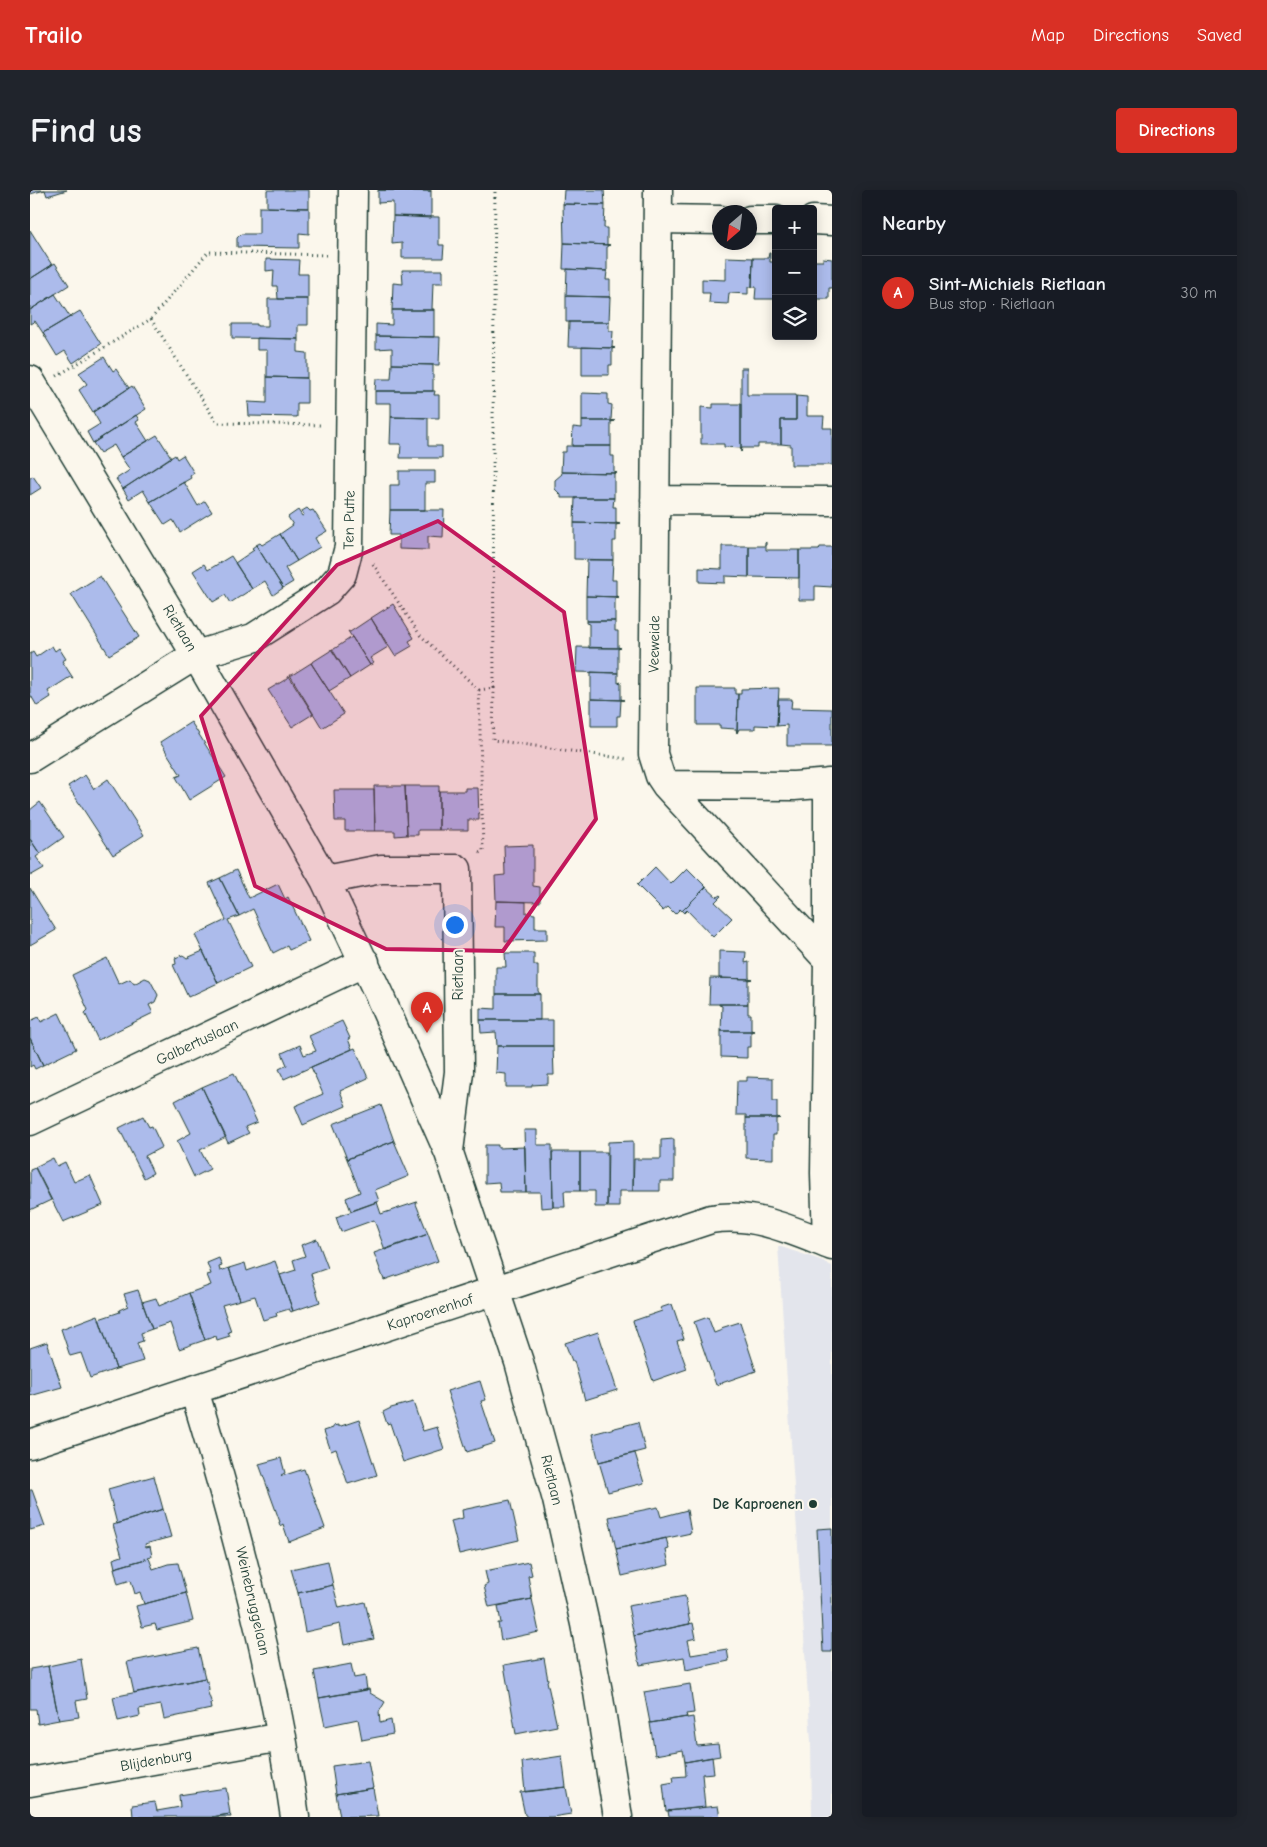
<!DOCTYPE html>
<html lang="en">
<head>
<meta charset="utf-8">
<style>
	:root { --surface:#171b24; --page:#20242c; --text:#f1f3f6; --muted:#9ea1a6; --line:#363941; --accent:#d93025 }
	body { margin:0; font-family:"Comic Neue",sans-serif; background:var(--page); color:var(--text) }
	.controls { position:absolute; right:15px; top:15px; display:grid; overflow:hidden; border-radius:5px; box-shadow:0 2px 12px #0003 }
	.controls button { width:45px; height:45px; display:grid; place-items:center; padding:0; border:0; border-bottom:1px solid var(--line); background:var(--surface); color:var(--text); font:25px sans-serif }
	.compass { position:absolute; left:682px; top:15px; width:45px; height:45px; border-radius:50%; background:var(--surface); box-shadow:0 2px 12px #0003; rotate:208deg }
	.you { position:absolute; left:424px; top:734px; width:18px; height:18px; margin:-12px; border:4px solid #fff; border-radius:50%; background:#1a73e8; box-shadow:0 0 0 8px #1a73e833 }
	.badge { display:grid; place-items:center; width:32px; height:32px; border-radius:50%; background:var(--accent); color:#fff; font-size:16px; font-weight:700 }
	.pin { position:absolute; translate:-50% -41px; filter:drop-shadow(0 1px 2px #0008) }
	.pin::after { content:''; position:absolute; top:26px; width:18px; height:15px; background:inherit; clip-path:polygon(0 0,100% 0,50% 100%) }
	.list { margin:0; padding:0; list-style:none }
	h2 { display:flex; justify-content:space-between; align-items:center; height:65px; margin:0; padding:0 20px; font-size:21px }
	h2 small { font-size:16px; font-weight:400; color:var(--muted) }
	.list li { display:grid; grid-template-columns:32px 1fr auto; gap:15px; align-items:center; box-sizing:border-box; height:75px; padding:0 20px; border-top:1px solid var(--line) }
	.list b { display:block; font-size:19px; white-space:nowrap }
	.list p { margin:0; font-size:16px; white-space:nowrap; color:var(--muted) }
	.list em { font-size:16px; font-style:normal; color:var(--muted) }
	.icon { flex:none; width:28px; height:28px; fill:none; stroke:currentColor; stroke-width:2; stroke-linecap:round; stroke-linejoin:round }
	.map { position:relative; flex:none; width:802px; height:1627px; overflow:hidden; border-radius:5px }
	header { display:flex; align-items:center; gap:30px; box-sizing:border-box; height:70px; padding:0 25px; background:var(--accent); color:#fff }
	header strong { font-size:24px }
	nav { display:flex; gap:28px; margin-inline-start:auto; font-size:18px }
	.intro { display:flex; align-items:center; justify-content:space-between; box-sizing:border-box; height:120px; padding:0 30px }
	h1 { margin:0; font-size:35px }
	.button { padding:12px 22px; border-radius:5px; background:var(--accent); color:#fff; font-size:18px; font-weight:700 }
	main { display:flex; gap:30px; padding:0 30px }
	aside { flex:1; background:var(--surface); border-radius:5px; box-shadow:0 2px 12px #0003 }
	.map>svg:first-child { display:block }
</style>
</head>
<body>
<header>
<strong>Trailo</strong>
<nav><a>Map</a><a>Directions</a><a>Saved</a></nav>
</header>
<div class="intro"><h1>Find us</h1><a class="button">Directions</a></div>
<main>
<div class="map">
<svg width="802" height="1627" viewBox="0 0 802 1627">
	<rect width="100%" height="100%" fill="#fbf7ec"/>
	<filter id="ink" filterUnits="userSpaceOnUse"><feTurbulence type="fractalNoise" baseFrequency=".02" numOctaves="2"/><feDisplacementMap in="SourceGraphic" scale="10" xChannelSelector="R" yChannelSelector="G"/><feConvolveMatrix kernelMatrix="1 2 1 2 8 2 1 2 1" color-interpolation-filters="sRGB"/></filter>
	<g filter="url(#ink)">
		<path fill="#e3e5ec" d="M748,1056L785,1068L802,1076V1627H782L781,1552Z"/>
		<path fill="#acbbeb" stroke="#1f3d34" d="M0,0H15L0,4Z
			M15,0H37L17,6Z
			M237,0H279V18L237,17Z
			M348,0L401,1V28L363,26V12L348,13Z
			M348,0H401V1Z
			M534,0H574L575,15L533,14Z
			M533,14L575,15L574,38H577V55H580L534,53Z
			M229,17L279,18V44L269,43V58L207,57V48L211,44H229Z
			M363,26L409,27V55H414L413,68H372V53L362,54Z
			M0,40L22,75L0,89Z
			M534,53L580,55L577,56V81L533,79Z
			M739,63H740V72H746V109H725L726,97H722L723,68H738Z
			M696,67L723,68L722,97H718V104L699,103L698,114L679,113L680,103H672V89L696,90Z
			M793,68L802,69V98H799V109H783V71H793Z
			M236,69L269,70L268,84H278V109H248L247,96H243L244,80L236,81Z
			M25,73L39,95L0,120V89Z
			M537,79L577,81L576,90H580V107L536,106Z
			M372,80H413V93H403L402,119H404V120H362L363,93L373,94Z
			M25,104L40,127L13,143L5,131L0,134V120Z
			M536,106L580,107L579,132H536Z
			M238,109H278V135H268V149L202,148V134H227V136H238Z
			M362,120H404V147L346,146V134L362,135Z
			M50,121L71,154L43,173L35,161L27,166L13,143Z
			M539,132H579V141H583L582,157L585,158L538,157Z
			M346,146L410,147L409,175L362,174V158L346,159Z
			M227,148L268,149V162L277,163V188L237,187V160H227Z
			M552,157L585,158L582,159V175H579V185H552Z
			M74,167L83,181L86,179L99,198L63,222L49,200L57,194L49,183Z
			M362,174L403,175V201H345L346,189H361Z
			M711,178H717V205H766V230H751V254H728V258H712L711,262Z
			M237,187L277,188V213H267V227L219,226L218,212L237,213Z
			M102,196L116,219L63,253L57,242L70,234L63,222Z
			M345,201H405L404,205H409V228L361,227V213H345Z
			M552,203L578,204V214L582,215L581,230L585,231H552Z
			M766,206L777,207V226H794L793,238H802V275H761V255L751,254V230H766Z
			M683,214H711V262V258L694,257V254H671V217L683,218Z
			M106,225L109,230L106,232L118,251L91,267L84,255L70,263L63,253Z
			M361,227L398,228V256H412V268H370L371,254H360Z
			M552,231H585L581,232V256H542L543,237L552,238Z
			M127,245L141,267L93,299L86,289L100,280L91,267Z
			M536,256H581V266H584V282L587,283L531,282L532,262H536Z
			M145,265L147,269L153,265L164,283L160,286L161,288L120,312L113,300L99,309L93,299Z
			M369,281H405V293H395V320H360V295H369Z
			M531,282L587,283H584V308H531V305L525,299V290L532,284Z
			M3,286L11,298L0,305V288Z
			M154,292L168,316L175,311L182,322L150,342L143,330L135,335L120,312Z
			M545,308H584L583,317H586V333L590,334L544,333Z
			M277,318L280,321L283,320L297,341L285,348L290,357L267,371L250,344L263,335L258,327L268,320L272,326L274,325L272,321Z
			M360,320H414L413,347L398,346V360L369,359V345H359Z
			M544,333L590,334L586,335V351H583V370L544,369Z
			M250,344L267,371L255,378L263,392L253,398L226,355L230,353L232,355Z
			M736,352V360H769V388L719,387V356H735V353Z
			M226,355L253,398L243,405L235,391L222,399L205,373L224,360L222,358Z
			M692,356H719V387L695,386V393L669,392V378L692,379Z
			M790,357H802V397L785,396V410H769V360H789Z
			M201,366L222,399L200,413L195,405L183,412L163,381L174,374L178,380Z
			M557,370H583L582,390H586V406L589,407L556,406Z
			M70,386L109,447L79,465L41,404Z
			M556,406L589,407L585,408V431H556Z
			M363,414L384,448L379,451L382,456L365,466L341,428Z
			M341,428L358,457L340,468L344,473L340,475L318,441L320,442Z
			M556,431H585V441H588V457L591,458H559V434L556,433Z
			M322,447L340,475L320,488L302,459H304Z
			M22,456L25,461L29,458L36,469L32,471L43,488L40,487L18,501L21,507L7,516L0,504V464L3,462L6,467Z
			M547,457L591,458L588,459V483L546,482Z
			M301,459L320,488L299,501L281,473L300,461Z
			M281,473L314,524L292,538L260,485H262Z
			M561,482L588,483V493L591,492V509L594,510L561,509Z
			M259,486L283,524L262,537L238,500L258,488Z
			M667,498H705V504H708L707,543L706,539L690,538V535H667Z
			M749,498L747,536L725,535V539H709L707,543L708,504H711V499Z
			M561,509L594,510H591L590,526H587V536H561Z
			M748,509H762L761,518L802,519V556H757V535L747,536Z
			M161,532L196,587L159,610L146,587L151,585L130,552Z
			M55,585L64,599L78,589L114,645L83,665L38,596Z
			M344,596H375L377,645L365,646V641H345Z
			M375,596H409V640H388V645H377Z
			M435,598H448L449,630H438V640H409V601H435Z
			M304,600H344L345,641H315V631H305Z
			M10,612L34,647L10,664L0,649V620Z
			M0,649L10,664L6,667L14,678L0,686Z
			M503,655V696L510,697V712L466,711L465,686L475,685L474,656Z
			M625,677L641,694L657,678L676,697L652,721L650,719L645,724L638,717L633,721L607,695Z
			M206,680L219,708L248,694L255,709L258,707L279,751L259,760L257,756L243,763L223,719L209,726L190,688Z
			M190,688L209,726L198,730L221,777L188,793L165,745L196,730L179,693Z
			M676,697L687,707L690,705L691,706L685,712L702,728L683,747L657,720L654,723L652,721Z
			M0,698L26,740L0,755Z
			M466,711L496,712V723L505,724V738H517V750L475,751V737H465Z
			M173,761L188,793L158,807L143,775L146,774L145,768L153,765L157,768Z
			M689,761L716,762L715,773L719,772V788L722,789L689,788Z
			M475,763H504V775H508V801L510,804H466V777H476Z
			M77,768L89,794L100,789L104,794L115,788L120,790L128,805L125,812L119,815L123,823L68,850L55,823L58,820L42,785Z
			M680,788L722,789L718,790V814H679Z
			M466,804H510V830H450V818L466,819Z
			M689,814H718V824H721V840L724,841H691L692,816L689,815Z
			M29,823L46,859L13,875L0,848V831L9,827L11,832Z
			M450,830H523V856H467L466,842L451,843Z
			M312,831L320,848L318,849L322,859L254,889L249,879L257,875L252,863L270,855L274,865L286,861L279,846Z
			M691,841H724H721V857H717V868L691,867Z
			M0,848L13,875L5,879L3,875L0,877Z
			M467,856H523L524,885H518V894L502,895V897H476V884L466,883Z
			M325,858L338,888L310,901L316,916L273,935L265,916L293,904L281,877Z
			M204,883L227,932L215,937L219,943L198,953L172,897Z
			M717,887L743,888V911H747V927L750,928H716V925H706L707,891H717Z
			M172,897L196,947L170,960L180,979L164,987L147,951L161,943L145,911Z
			M351,915L364,951L317,969L303,934Z
			M113,926L119,937L122,936L132,957L115,966L123,983L114,988L89,938Z
			M716,928H750L746,929V945H743V969L716,968Z
			M494,940H507V955H522L523,1017L511,1018L510,1002H496Z
			M644,949V991H630V1001H603L604,969H631V950Z
			M364,951L379,986L345,1000L349,1011L321,1021L316,1008L330,1002L317,969Z
			M603,951V1001H589V1017H577L578,952Z
			M455,955H468V958L495,957L496,1002H470L469,992L455,993Z
			M522,962H550V1001H534L535,1017H523Z
			M550,962H577V1017H565V1001H550Z
			M23,968L27,976L35,972L44,992L60,985L73,1015L33,1032L5,977Z
			M5,978L21,1010L0,1020V980Z
			M347,1012L351,1024L387,1012L386,1014L398,1044L355,1060L344,1030L311,1042L306,1027Z
			M398,1044L408,1071L354,1090L344,1063Z
			M287,1049L298,1078L281,1084L290,1112L263,1121L250,1085L266,1080L263,1070L275,1066L271,1055Z
			M189,1068L192,1076L189,1077L190,1081L199,1078L210,1110L192,1115L201,1141L198,1142L200,1146L187,1150L186,1146L175,1150L159,1103L181,1095L177,1085L181,1084L177,1073Z
			M245,1071L263,1121L261,1122L259,1119L246,1123L247,1126L233,1130L225,1106L210,1110L199,1078L215,1073L217,1081Z
			M108,1100L122,1139L111,1143L113,1151L107,1153L113,1171L86,1179L69,1129L90,1122L89,1120L98,1116L94,1104Z
			M159,1103L175,1150L149,1159L140,1133L122,1139L112,1112L126,1108L129,1116Z
			M642,1114L654,1149L647,1151L657,1179L623,1191L603,1131L632,1121L630,1118Z
			M68,1125L86,1179L60,1188L51,1163L40,1166L31,1139Z
			M678,1127L684,1143L692,1140L691,1138L710,1132L726,1181L686,1195L664,1132Z
			M568,1142L587,1200L555,1210L544,1171H542L535,1153Z
			M17,1152L32,1197L0,1206V1158Z
			M450,1191L456,1210L451,1211L465,1253L437,1262L417,1201Z
			M383,1212L393,1241L407,1237L414,1259L373,1272L360,1233L357,1234L353,1222L361,1218Z
			M329,1230L347,1285L318,1294L306,1259L301,1261L294,1241L303,1238V1236L308,1235V1237Z
			M608,1232L615,1260L569,1272L562,1244Z
			M605,1263L614,1293L578,1302L569,1272Z
			M251,1268L255,1283L251,1285L252,1286L274,1279L295,1338L259,1352L253,1334L250,1336L249,1332H250L229,1274Z
			M124,1286L133,1319L87,1334L78,1299Z
			M0,1300H2L15,1336L0,1340Z
			M480,1310L489,1350L429,1364L421,1331L433,1328L432,1320Z
			M628,1317L631,1327L657,1320L661,1343L586,1359L579,1327Z
			M133,1319L141,1347L115,1354L116,1357L120,1356L122,1366L118,1367L119,1368L85,1378L83,1369L92,1366L83,1335Z
			M802,1338V1462H793L787,1339Z
			M636,1348L639,1359L636,1360L639,1375L592,1386L586,1359Z
			M119,1368L123,1379L138,1374L148,1373L156,1403L114,1414L110,1402L105,1404L101,1390L88,1394L84,1378Z
			M298,1371L303,1395L268,1403L261,1379Z
			M499,1372L502,1385L498,1386L502,1409L459,1417L454,1396L458,1394L455,1381Z
			M303,1395L309,1418L335,1412L344,1449L314,1455L310,1434L275,1442L268,1403Z
			M156,1403L163,1431L127,1440L125,1434L112,1437L106,1416Z
			M655,1406L660,1434L604,1446L598,1416Z
			M502,1409L509,1442L471,1450L468,1433H471L468,1416Z
			M663,1433L666,1448L658,1450L661,1465L697,1459L699,1471L656,1480L654,1467L610,1475L604,1446Z
			M168,1458L175,1488L104,1503L97,1472Z
			M514,1468L518,1490L517,1491L527,1536L486,1544L474,1475Z
			M51,1469L57,1509L46,1511L49,1527L29,1530L18,1476Z
			M321,1474L324,1488L335,1486L337,1500L289,1508L284,1481Z
			M18,1476L29,1530L8,1534L6,1519H0V1479Z
			M175,1488L176,1492L178,1491L179,1500H177L182,1514H180L181,1519L134,1529L131,1515L109,1519L110,1526L88,1531L83,1507Z
			M660,1494L664,1523L656,1524L657,1527L620,1533L614,1502Z
			M339,1499L340,1503L355,1512L349,1522L350,1533L361,1530L363,1544L332,1550L328,1529L295,1536L289,1508Z
			M657,1527V1528L663,1527L667,1556L688,1554L690,1566L655,1572L653,1560L625,1565L620,1533Z
			M532,1566L536,1597L495,1602L492,1572Z
			M682,1567L684,1583L672,1584L675,1617L636,1621L633,1594L644,1592L643,1587L656,1586L655,1572Z
			M338,1571L343,1598L306,1604L302,1576Z
			M536,1597L541,1624L522,1627H498L495,1625L490,1602Z
			M196,1598L200,1624L182,1627H103L102,1615L125,1612L127,1621L150,1617L149,1605Z
			M343,1598L348,1626L310,1627L306,1604Z
			M688,1616L690,1627H639L638,1621Z
			M200,1624L201,1627H182Z"/>
		<g fill="none" stroke-linecap="round" stroke-linejoin="round">
			<defs>
				<path id="minor" d="M628,0L623,564L630,586L636,595L798,770L795,983L797,1054
					M628,29L690,30
					M720,30H746
					M783,30L802,31
					M0,190L166,465L295,690L350,807L419,963L489,1172L527,1310L555,1434L568,1502L588,1627
					M625,310L802,311
					M0,568L166,465L223,448L297,401L312,384L319,357L323,0
					M636,595L764,596L802,593
					M295,690L351,679H427L429,882L419,961
					M798,770V593
					M0,931L335,772
					M164,1200C207,1341 244,1481 265,1627
					M0,1254L681,1029C724,1022 763,1041 802,1056
					M0,1592L252,1547"/>
			</defs>
			<use href="#minor" stroke="#1f3d34" stroke-width="31"/>
			<path stroke="#1f3d34" stroke-width="3" stroke-dasharray="1 4" stroke-linecap="butt" d="M121,129L187,233L293,235
				M27,186L121,129L178,62L296,65
				M343,374L390,445L449,500L453,661L449,663
				M464,498L463,232L465,0
				M449,500L464,498L463,550L597,569"/>
			<use href="#minor" stroke="#fbf7ec" stroke-width="28"/>
		</g>
	</g>
	<path fill="#c2185b" fill-opacity="0.2" stroke="#c2185b" stroke-width="4" stroke-linejoin="round" d="M408,331L534,422L566,629L473,761L356,759L225,696L171,526L307,375Z"/>
	<circle fill="#1f3d34" stroke="#fbf7ec" stroke-width="2" cx="783" cy="1314" r="5"/>
	<g text-anchor="middle" dominant-baseline="central" stroke-width="4" stroke-linejoin="round" paint-order="stroke">
		<g font-size="15" fill="#1f3d34" stroke="#fbf7ec">
			<text transform="translate(319 330) rotate(-89)">Ten Putte</text>
			<text transform="translate(150 438) rotate(59)">Rietlaan</text>
			<text transform="translate(624 454) rotate(-89)">Veeweide</text>
			<text transform="translate(428 785) rotate(-90)">Rietlaan</text>
			<text transform="translate(167 852) rotate(-25)">Galbertuslaan</text>
			<text transform="translate(400 1122) rotate(-18)">Kaproenenhof</text>
			<text transform="translate(522 1290) rotate(76)">Rietlaan</text>
			<text transform="translate(223 1411) rotate(77)">Weinebruggelaan</text>
			<text transform="translate(126 1570) rotate(-10)">Blijdenburg</text>
		</g>
		<g font-size="15" font-weight="bold" fill="#1f3d34" stroke="#fbf7ec" text-anchor="end">
			<text x="773" y="1314">De Kaproenen</text>
		</g>
	</g>
</svg>
<div class="controls">
<button>+</button>
<button>−</button>
<button><svg class="icon" aria-label="layers" viewBox="0 0 24 24"><path d="M12 4l9 5-9 5-9-5zM3 14l9 5 9-5"/></svg></button>
</div>
<svg class="compass" viewBox="-18 -18 36 36"><path d="M0-13l5 13h-10z" fill="#e53935"/><path d="M0 13l5-13h-10z" fill="#9ea1a6"/></svg>
<div class="you"></div>
<div class="pin badge" style="left:397px;top:843px">A</div>
</div>
<aside>
<h2>Nearby<small></small></h2>
<ul class="list">
<li><span class="badge">A</span><div><b>Sint-Michiels Rietlaan</b><p>Bus stop · Rietlaan</p></div><em>30 m</em></li>
</ul>
</aside>
</main>
</body>
</html>
